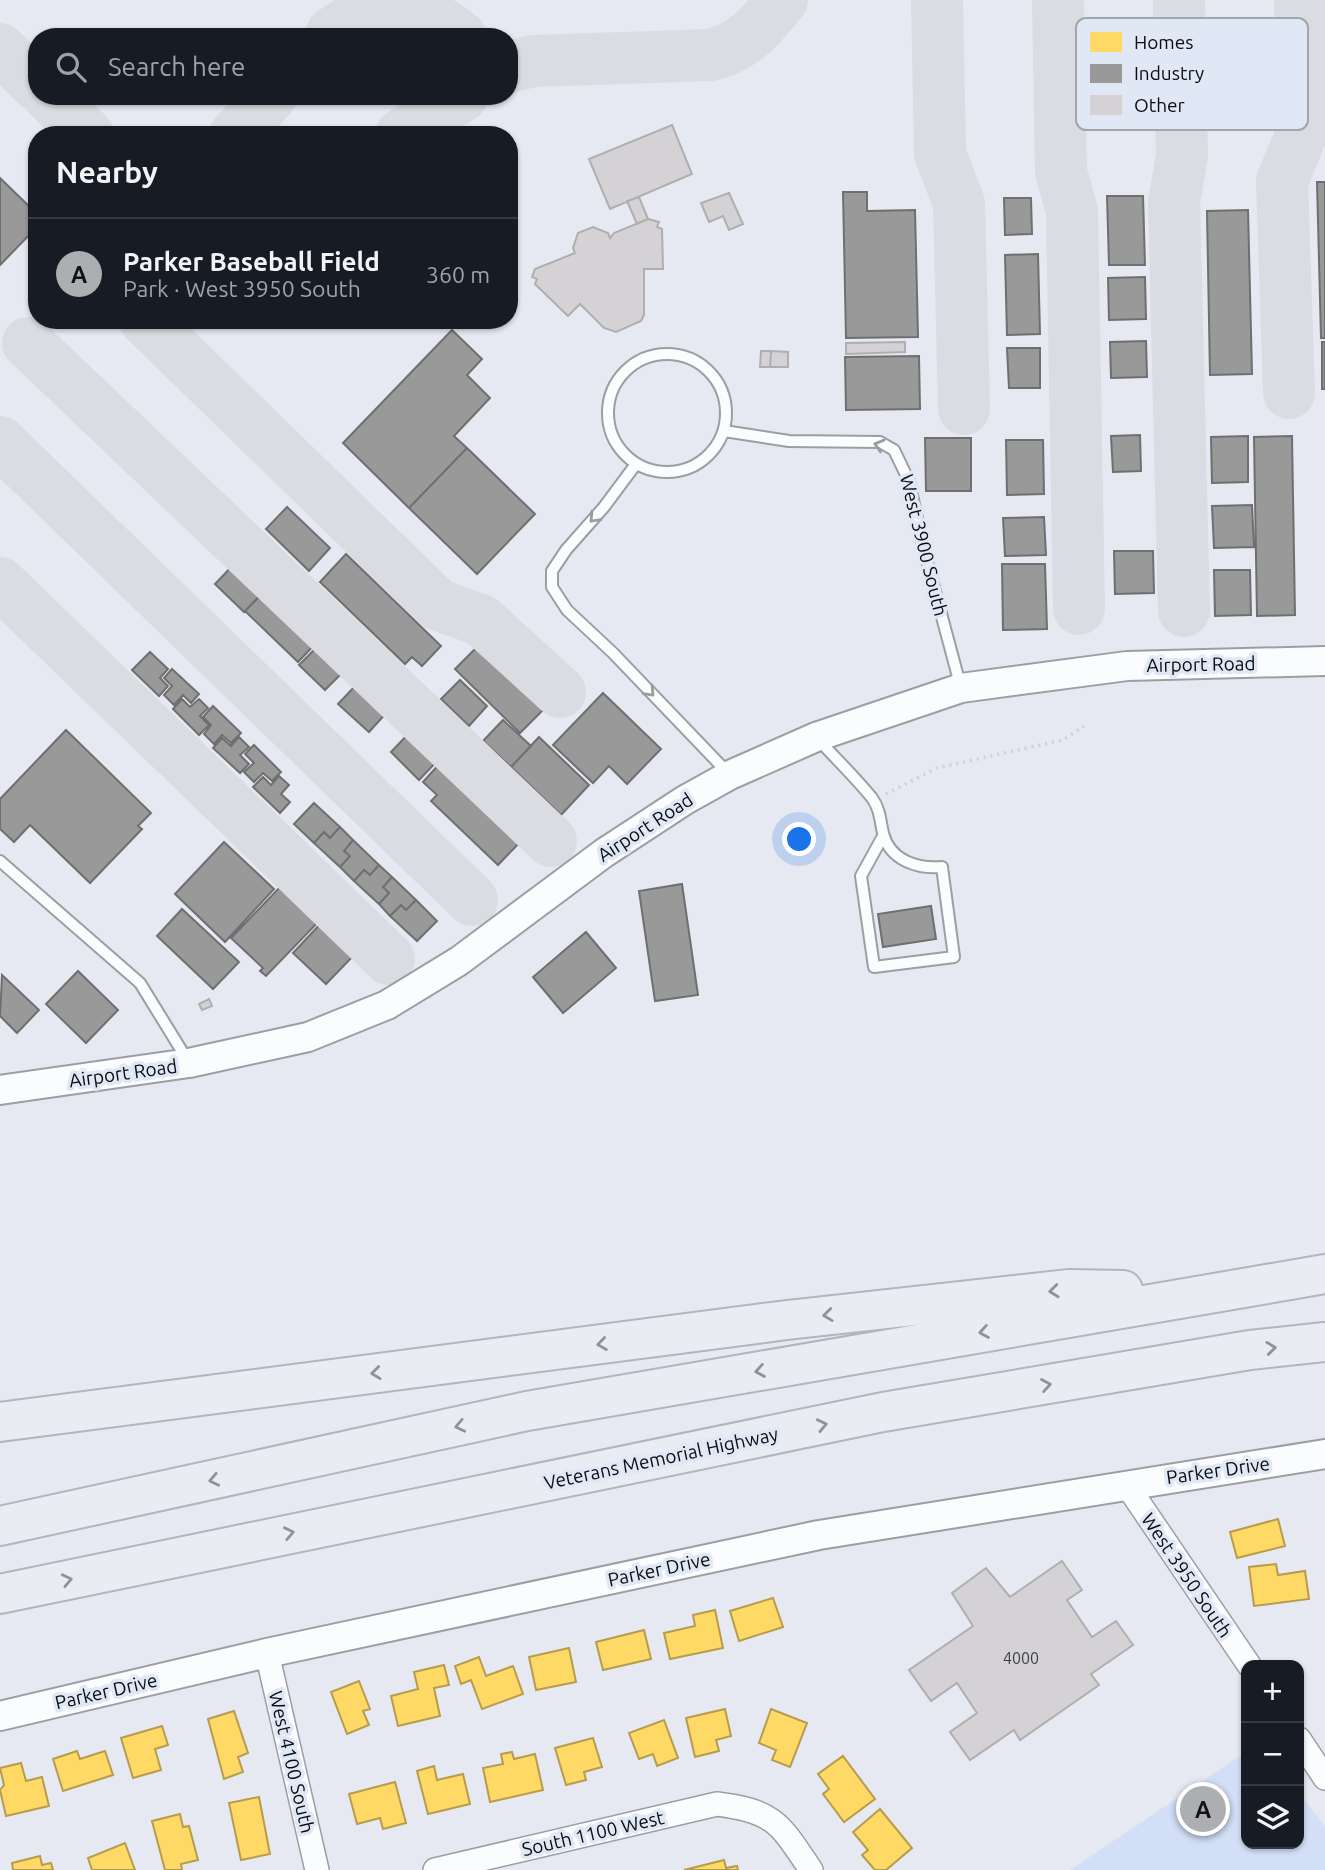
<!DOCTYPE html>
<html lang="en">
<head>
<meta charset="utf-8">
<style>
	:root { --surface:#171b24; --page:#20242c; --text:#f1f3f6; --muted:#9ea1a6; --line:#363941; --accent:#acaeb2 }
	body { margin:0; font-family:Ubuntu,sans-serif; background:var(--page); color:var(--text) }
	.controls { position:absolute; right:21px; bottom:21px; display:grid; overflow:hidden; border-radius:14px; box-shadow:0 2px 5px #0004 }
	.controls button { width:63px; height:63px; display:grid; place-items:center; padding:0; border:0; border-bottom:2px solid var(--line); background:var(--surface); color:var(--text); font:35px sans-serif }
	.you { position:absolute; left:800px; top:840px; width:24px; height:24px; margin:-18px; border:5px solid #fff; border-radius:50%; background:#1a73e8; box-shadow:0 0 0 10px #1a73e833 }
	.badge { display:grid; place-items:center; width:46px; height:46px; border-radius:50%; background:var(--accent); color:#111; font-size:23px; font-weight:700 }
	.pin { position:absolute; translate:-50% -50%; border:4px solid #fff; box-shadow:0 2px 7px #0006 }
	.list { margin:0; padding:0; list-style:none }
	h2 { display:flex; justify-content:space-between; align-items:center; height:91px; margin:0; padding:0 28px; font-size:30px }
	h2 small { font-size:23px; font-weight:400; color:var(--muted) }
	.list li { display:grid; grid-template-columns:46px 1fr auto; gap:21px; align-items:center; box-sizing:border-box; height:112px; padding:0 28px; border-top:2px solid var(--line) }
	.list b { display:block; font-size:26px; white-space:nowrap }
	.list p { margin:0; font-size:23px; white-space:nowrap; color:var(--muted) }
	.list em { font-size:23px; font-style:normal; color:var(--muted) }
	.icon { flex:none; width:38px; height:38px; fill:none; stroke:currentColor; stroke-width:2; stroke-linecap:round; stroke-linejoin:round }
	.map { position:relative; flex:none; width:1325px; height:1870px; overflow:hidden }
	.search { position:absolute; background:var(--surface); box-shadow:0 2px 5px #0004; left:28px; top:28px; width:490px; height:77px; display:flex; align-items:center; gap:18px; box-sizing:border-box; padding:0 24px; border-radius:28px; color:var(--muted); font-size:26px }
	.panel { position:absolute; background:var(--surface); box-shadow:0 2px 5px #0004; left:28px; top:126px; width:490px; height:203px; border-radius:28px }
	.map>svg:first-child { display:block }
</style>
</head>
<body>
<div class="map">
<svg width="1325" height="1870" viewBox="0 0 1325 1870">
	<rect width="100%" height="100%" fill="#e6e9f1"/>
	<path fill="#d2dff7" d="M1246,1752V1844H1299V1792L1325,1827V1870H1070Z"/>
	<path fill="#ffd966" stroke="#b69c4c" stroke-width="2" d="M1278,1519L1285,1546L1237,1558L1230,1532Z
		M1276,1564L1278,1575L1305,1571L1309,1599L1254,1606L1249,1567Z
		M773,1598L783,1627L739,1641L730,1611Z
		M715,1610L723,1648L670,1659L664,1633L695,1626L693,1615Z
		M644,1630L651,1659L603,1670L596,1642Z
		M569,1648L576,1682L536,1690L529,1657Z
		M479,1657L486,1676L513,1666L523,1694L482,1709L471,1680L461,1684L455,1666Z
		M444,1665L449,1685L434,1688L440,1716L398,1726L391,1696L418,1689L414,1672Z
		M359,1681L370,1709L363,1711L369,1725L347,1734L331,1692Z
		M725,1709L731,1736L716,1740L719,1751L695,1757L686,1718Z
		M771,1709L807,1723L790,1767L772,1760L776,1750L759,1743Z
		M234,1711L248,1753L238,1757L243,1772L224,1779L208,1719Z
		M664,1720L678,1758L657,1766L653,1754L639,1759L629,1733Z
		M162,1726L168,1745L155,1749L161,1770L133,1778L121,1738Z
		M593,1738L602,1767L584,1772L586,1780L566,1785L555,1748Z
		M77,1751L80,1759L105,1751L113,1775L63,1791L53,1759Z
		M512,1752L514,1759L535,1754L543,1790L490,1802L483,1768L503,1764L501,1754Z
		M843,1756L875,1799L844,1822L823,1794L829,1789L818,1774Z
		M21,1763L26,1781L42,1777L49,1806L6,1816L0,1790L4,1785L0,1768Z
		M434,1766L437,1780L463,1774L470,1804L428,1814L417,1771Z
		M395,1782L406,1823L383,1829L380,1818L357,1824L349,1794Z
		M259,1797L270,1854L241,1860L229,1803Z
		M880,1809L912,1848L886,1870H875L862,1855L868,1850L853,1832Z
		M180,1814L183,1827L189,1826L198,1860L181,1864L182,1870H165L152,1821Z
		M125,1843L135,1870H92L88,1858Z
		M40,1856L42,1865L51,1863L53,1870H13L12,1863Z
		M724,1860L726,1868L737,1866L738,1870H684Z"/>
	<path fill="#999" stroke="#6e6f70" stroke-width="2" d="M0,178L37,214V227L0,265Z
		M1317,182H1325V338H1321Z
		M843,192H867V211L915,210L918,337L846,338Z
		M1107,196H1143L1145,265H1109Z
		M1004,198H1031L1032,234L1005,235Z
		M1248,210L1252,374L1210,375L1207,211Z
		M1038,254L1040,334L1007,335L1005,255Z
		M1145,277L1146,319L1109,320L1108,278Z
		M452,330L482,359L467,375L490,398L454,436L467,448L409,508L343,443Z
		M1146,341L1147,377L1111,378L1110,342Z
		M1322,342H1325V389H1322Z
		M1007,348H1040V388H1009Z
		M919,356L920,409L846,410L845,357Z
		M1140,435L1141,471L1113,472L1111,436Z
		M1248,436V482L1212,483L1211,437Z
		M1292,436L1295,615L1257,616L1254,437Z
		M925,438H971V491H926Z
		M1006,440H1043L1044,494L1007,495Z
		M467,448L535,514L477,574L409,508Z
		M1252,505L1254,547L1214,548L1212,506Z
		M287,507L330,548L309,571L266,529Z
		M1044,517L1046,555L1005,556L1003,518Z
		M1114,551H1153L1154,593L1115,594Z
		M346,554L441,646L422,666L412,657L405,664L320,582Z
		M237,561L266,589L244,612L215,584Z
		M1002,564H1045L1047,629L1003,630Z
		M1214,570H1250L1251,615L1215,616Z
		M264,592L317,642L298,662L245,611Z
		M481,643L546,707L520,733L455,669Z
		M318,646L344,671L325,690L299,665Z
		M150,652L168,669L160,678L168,686L159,696L132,670Z
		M172,669L199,694L191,703L183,695L174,705L164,695L172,686L164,678Z
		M460,680L487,706L469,726L441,699Z
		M359,682L389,710L369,732L338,704Z
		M603,693L661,749L627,784L609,766L593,783L553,745Z
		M182,699L190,707L199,699L208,708L200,716L209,725L199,735L173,709Z
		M213,706L241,733L231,743L222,735L214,744L204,734L211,725L203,717Z
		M503,720L531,746L511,767L483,741Z
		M66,730L151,813L138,826L142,829L90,883L30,825L14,842L0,829V799Z
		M412,730L440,758L419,780L391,752Z
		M239,737L249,747L240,755L249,764L240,773L213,748L222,738L231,746Z
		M539,737L589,785L561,815L511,767Z
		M254,745L281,772L272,781L263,773L254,782L244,772L254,763L245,754Z
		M442,761L524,838L498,865L431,801L437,795L423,782Z
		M279,776L289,785L281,794L290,802L280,813L253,787L263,777L271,785Z
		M314,803L340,827L330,838L324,832L314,843L294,824Z
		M340,827L353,840L344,851L350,856L340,867L314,843L324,832L330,838Z
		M353,840L379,865L370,875L364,870L354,881L340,867L350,856L344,851Z
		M224,842L274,889L225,942L175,894Z
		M379,865L392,877L383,887L389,893L379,904L354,881L364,870L370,875Z
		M392,877L416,900L406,910L401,905L390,916L379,904L389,893L383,887Z
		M285,882L322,918L266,976L260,971L263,968L231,938Z
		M682,884L698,995L655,1001L639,891Z
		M416,900L437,921L417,941L390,916L401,905L406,910Z
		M931,906L936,939L883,947L878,914Z
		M182,909L239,962L213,989L157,936Z
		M324,920L357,952L326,984L293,953Z
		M586,932L616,968L563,1013L533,977Z
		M78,971L118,1010L86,1043L46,1004Z
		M2,975L39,1010L17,1033L0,1016Z"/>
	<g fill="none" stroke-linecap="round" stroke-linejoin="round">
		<path stroke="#dadce1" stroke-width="52" d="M937,0L940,154L959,203L964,409
			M1058,0L1061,172L1072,211L1079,609
			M1179,0L1182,156L1174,202L1184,611
			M332,33C374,1 420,2 461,37
			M0,49L37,85
			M509,67L533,61L711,55C744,47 761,26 782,0
			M49,96L88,135
			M235,135L271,96
			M401,135L462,96
			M145,320L438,605L481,620L560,692
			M28,343L551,841
			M1289,393L1282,181L1302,133L1300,0
			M0,442L472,900
			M0,583L389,959"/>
	</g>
	<path fill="#d4d2d5" stroke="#afaeb0" stroke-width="2" d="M672,125L692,174L610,209L589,159Z
		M729,193L743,224L729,230L723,216L709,222L701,203Z
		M639,197L648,219L637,224L627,201Z
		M648,219L659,222L657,227L662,229L663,269H644V315L641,321L616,332L604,328L580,304L568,316L535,284L537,279L532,277L535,269L575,253L573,248L578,233L593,227L608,233L610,238L614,233Z
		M905,342V352L846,354V343Z
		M761,351H771L770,367H760Z
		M771,351L788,352V367H770Z
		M209,999L212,1006L202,1010L199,1004Z
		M1062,1561L1082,1590L1067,1600L1092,1637L1116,1621L1133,1645L1091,1674L1099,1685L1020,1740L1014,1730L970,1760L950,1732L977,1713L957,1683L931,1701L909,1670L973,1626L952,1593L986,1568L1010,1597Z"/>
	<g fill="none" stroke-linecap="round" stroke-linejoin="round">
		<defs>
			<path id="service" d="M608 413a59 59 0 1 1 118 0a59 59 0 1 1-118 0Z
				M724,431L789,441L880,442L894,450L909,481L923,546L961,688
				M636,464L604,507L566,550L552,571V587L567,610L613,653L729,774
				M817,738C835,758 855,777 872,798C880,809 880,820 883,833C890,861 918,869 942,867L954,957L874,967L861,876L883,836
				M0,861L140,983L188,1061"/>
			<path id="minor" d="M1126,1484L1249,1665
				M267,1653L317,1870
				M1299,1739L1325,1778
				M435,1870L717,1804C775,1811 780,1824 811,1870"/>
			<path id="tertiary" d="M0,1090L189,1063L308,1037L387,1005L459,961L604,853L685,800L730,775L816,737L961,688L1127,666L1325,661
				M0,1716L267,1653L819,1535L1325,1454"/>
			<path id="motorway" d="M0,1422L787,1320L1069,1289L1123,1290
				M0,1526L527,1411L1325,1274
				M0,1594L883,1412L1250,1350L1325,1342"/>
		</defs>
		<use href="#service" stroke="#9c9ea4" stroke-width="14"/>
		<use href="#minor" stroke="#9c9ea4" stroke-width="26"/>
		<use href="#tertiary" stroke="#9c9ea4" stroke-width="32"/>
		<use href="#motorway" stroke="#b1b5be" stroke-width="42"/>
		<path stroke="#d0d0d2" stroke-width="3.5" stroke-dasharray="2 5" stroke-linecap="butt" d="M886,794L937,768L1063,740L1084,726"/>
		<use href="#service" stroke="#fbfcfd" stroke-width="10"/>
		<use href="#minor" stroke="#fbfcfd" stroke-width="23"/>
		<use href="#tertiary" stroke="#fbfcfd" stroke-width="28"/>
		<use href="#motorway" stroke="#e9ecf2" stroke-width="38"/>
	</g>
	<defs><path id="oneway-chevron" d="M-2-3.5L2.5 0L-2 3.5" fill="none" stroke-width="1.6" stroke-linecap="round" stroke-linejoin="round" transform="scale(1.75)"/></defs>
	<g stroke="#9b9c9e">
		<use href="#oneway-chevron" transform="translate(879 445) rotate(-163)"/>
		<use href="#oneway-chevron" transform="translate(594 518) rotate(133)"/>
		<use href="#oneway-chevron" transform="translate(650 692) rotate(46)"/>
	</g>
	<g stroke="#909298">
		<use href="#oneway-chevron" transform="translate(1054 1291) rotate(174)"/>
		<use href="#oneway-chevron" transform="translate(828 1315) rotate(173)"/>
		<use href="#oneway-chevron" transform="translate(984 1332) rotate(170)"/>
		<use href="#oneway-chevron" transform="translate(602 1344) rotate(172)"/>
		<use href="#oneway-chevron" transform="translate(1271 1348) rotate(-7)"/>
		<use href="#oneway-chevron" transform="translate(760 1371) rotate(170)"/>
		<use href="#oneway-chevron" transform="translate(376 1373) rotate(173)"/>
		<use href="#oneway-chevron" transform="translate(1046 1385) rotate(-10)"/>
		<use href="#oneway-chevron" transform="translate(822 1425) rotate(-12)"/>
		<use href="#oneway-chevron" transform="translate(460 1426) rotate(168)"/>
		<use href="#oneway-chevron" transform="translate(214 1480) rotate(168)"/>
		<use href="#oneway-chevron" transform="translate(289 1533) rotate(-12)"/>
		<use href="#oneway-chevron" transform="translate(67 1580) rotate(-12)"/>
	</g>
	<g text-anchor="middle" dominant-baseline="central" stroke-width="7" stroke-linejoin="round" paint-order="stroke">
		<g font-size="16" fill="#3e3e42">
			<text x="1021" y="1658">4000</text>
		</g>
		<g font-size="19" fill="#0a0c10" stroke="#e1e8f5">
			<text transform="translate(924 545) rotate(76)">West 3900 South</text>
			<text transform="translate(1201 664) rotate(-1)">Airport Road</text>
			<text transform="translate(645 827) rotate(-33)">Airport Road</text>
			<text transform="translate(123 1073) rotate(-8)">Airport Road</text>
			<text transform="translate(661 1458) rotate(-12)">Veterans Memorial Highway</text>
			<text transform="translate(1218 1470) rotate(-8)">Parker Drive</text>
			<text transform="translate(659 1569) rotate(-12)">Parker Drive</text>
			<text transform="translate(1187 1575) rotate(56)">West 3950 South</text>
			<text transform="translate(106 1691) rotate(-13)">Parker Drive</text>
			<text transform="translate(292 1762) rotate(77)">West 4100 South</text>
			<text transform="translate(593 1833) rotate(-13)">South 1100 West</text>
		</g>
	</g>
	<rect x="1076" y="18" width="232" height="112" rx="10" fill="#e1e8f5" stroke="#a0a6b0" stroke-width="2"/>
	<rect x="1090" y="32" width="32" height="20" fill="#ffd966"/>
	<rect x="1090" y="64" width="32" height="19" fill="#999"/>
	<rect x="1090" y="95" width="32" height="20" fill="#d4d2d5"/>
	<g font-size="19" fill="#0a0c10">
		<text x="1134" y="49">Homes</text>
		<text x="1134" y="80">Industry</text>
		<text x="1134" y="112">Other</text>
	</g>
</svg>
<div class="controls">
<button>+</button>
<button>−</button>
<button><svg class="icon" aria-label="layers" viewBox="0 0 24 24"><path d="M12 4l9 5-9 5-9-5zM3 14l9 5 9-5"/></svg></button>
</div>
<div class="you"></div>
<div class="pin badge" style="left:1203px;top:1809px">A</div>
<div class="search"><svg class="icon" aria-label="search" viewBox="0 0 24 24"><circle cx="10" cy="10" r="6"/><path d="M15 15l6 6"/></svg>Search here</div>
<section class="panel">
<h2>Nearby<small></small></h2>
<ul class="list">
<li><span class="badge">A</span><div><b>Parker Baseball Field</b><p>Park · West 3950 South</p></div><em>360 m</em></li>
</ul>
</section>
</div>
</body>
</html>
